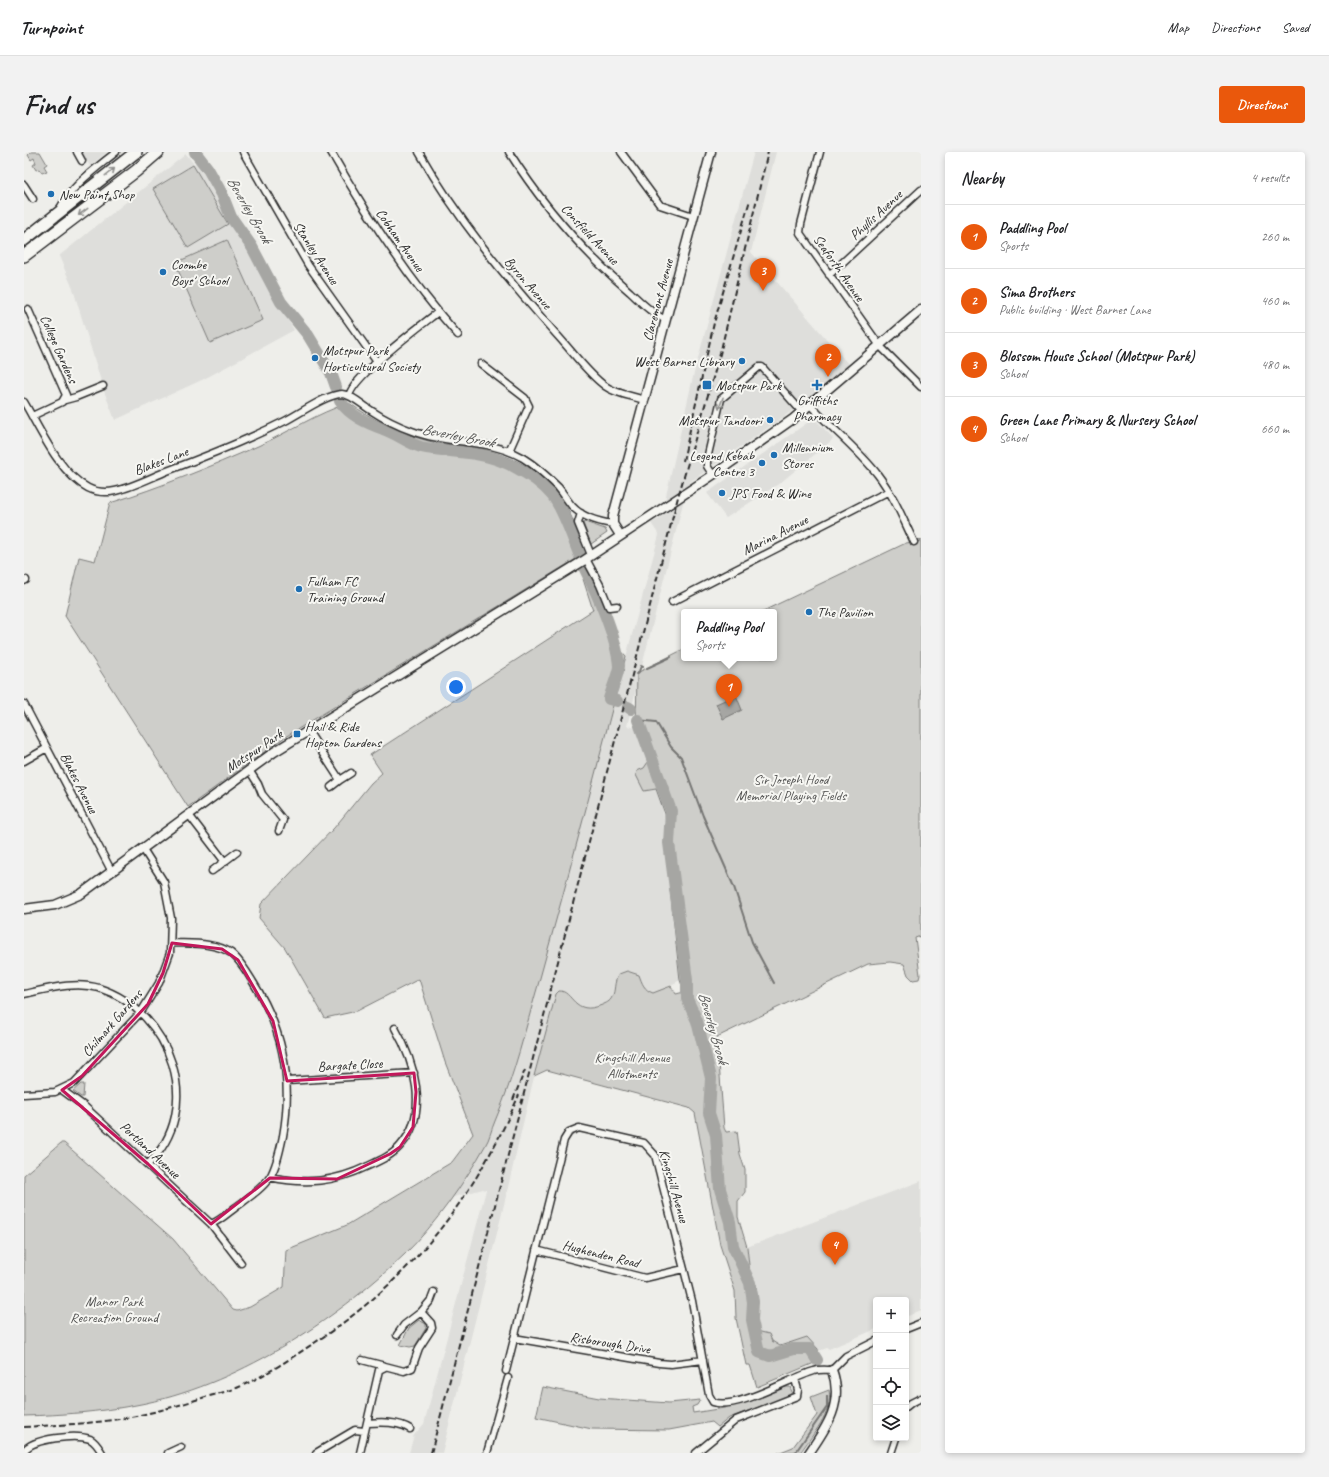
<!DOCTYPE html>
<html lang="en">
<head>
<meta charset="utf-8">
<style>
	:root { --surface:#fff; --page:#f2f2f2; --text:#202124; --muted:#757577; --line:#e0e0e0; --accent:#ea580c }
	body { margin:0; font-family:Caveat,sans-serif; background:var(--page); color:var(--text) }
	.controls { position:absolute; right:12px; bottom:12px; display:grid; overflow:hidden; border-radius:4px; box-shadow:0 2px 6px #0003 }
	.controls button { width:36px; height:36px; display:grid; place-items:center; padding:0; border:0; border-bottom:1px solid var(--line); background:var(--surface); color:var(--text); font:20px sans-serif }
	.you { position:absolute; left:432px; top:535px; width:14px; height:14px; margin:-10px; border:3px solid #fff; border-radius:50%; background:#1a73e8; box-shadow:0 0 0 6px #1a73e833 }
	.badge { display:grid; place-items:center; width:26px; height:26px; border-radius:50%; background:var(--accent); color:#fff; font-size:13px; font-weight:700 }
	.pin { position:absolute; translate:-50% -33px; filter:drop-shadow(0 1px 2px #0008) }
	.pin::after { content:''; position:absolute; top:21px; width:14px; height:12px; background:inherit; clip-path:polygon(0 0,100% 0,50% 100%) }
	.popup { position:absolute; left:657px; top:457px; width:96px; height:52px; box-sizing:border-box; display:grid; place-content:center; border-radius:4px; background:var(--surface); filter:drop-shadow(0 1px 3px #0005); font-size:13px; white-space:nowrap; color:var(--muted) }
	.popup b { font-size:15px; color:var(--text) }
	.popup::after { content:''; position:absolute; left:50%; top:100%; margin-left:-8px; border:8px solid transparent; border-top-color:var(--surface) }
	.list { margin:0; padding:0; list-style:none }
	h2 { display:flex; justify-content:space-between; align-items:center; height:52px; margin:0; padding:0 16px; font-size:17px }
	h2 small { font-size:13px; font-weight:400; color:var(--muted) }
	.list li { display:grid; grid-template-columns:26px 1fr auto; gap:12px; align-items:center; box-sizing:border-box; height:64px; padding:0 16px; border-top:1px solid var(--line) }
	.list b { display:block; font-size:15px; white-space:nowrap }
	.list p { margin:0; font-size:13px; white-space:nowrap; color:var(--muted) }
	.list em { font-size:13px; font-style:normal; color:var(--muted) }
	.icon { flex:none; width:22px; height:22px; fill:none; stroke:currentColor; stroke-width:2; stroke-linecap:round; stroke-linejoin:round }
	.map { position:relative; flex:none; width:897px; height:1301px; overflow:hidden; border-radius:4px }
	header { display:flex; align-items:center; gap:24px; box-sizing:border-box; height:56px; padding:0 20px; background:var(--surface); border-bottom:1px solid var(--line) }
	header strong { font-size:19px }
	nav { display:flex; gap:22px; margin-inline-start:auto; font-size:14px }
	.intro { display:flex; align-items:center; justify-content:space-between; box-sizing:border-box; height:96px; padding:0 24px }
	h1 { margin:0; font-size:28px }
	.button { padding:10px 18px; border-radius:4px; background:var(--accent); color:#fff; font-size:14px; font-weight:700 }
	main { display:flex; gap:24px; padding:0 24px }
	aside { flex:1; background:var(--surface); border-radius:4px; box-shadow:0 2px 6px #0003 }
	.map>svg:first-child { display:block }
</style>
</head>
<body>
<header>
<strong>Turnpoint</strong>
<nav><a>Map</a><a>Directions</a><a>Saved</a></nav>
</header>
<div class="intro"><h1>Find us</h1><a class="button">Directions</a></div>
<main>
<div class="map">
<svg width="897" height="1301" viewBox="0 0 897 1301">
	<rect width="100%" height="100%" fill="#eeeeea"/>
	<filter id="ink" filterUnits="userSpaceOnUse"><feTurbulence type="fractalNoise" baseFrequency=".025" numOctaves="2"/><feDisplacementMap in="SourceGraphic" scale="8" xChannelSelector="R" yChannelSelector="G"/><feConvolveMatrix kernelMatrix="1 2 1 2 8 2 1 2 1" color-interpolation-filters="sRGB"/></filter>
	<g filter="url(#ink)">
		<path fill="#dededb" d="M57,0H83L66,14Z
			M730,0H752L727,100L825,213L778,252L666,330L659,351L603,574L612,576L637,638L656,828L627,844L525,868L510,925L477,1065L418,1301H385L390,1283L400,1272L462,1038L459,1037L426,1046L444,1025L456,1001L489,922L635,383L627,371L637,366L669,225Z
			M162,2L170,12L173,10L215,85L270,178L180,227L91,268L80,239L49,137L35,104Z
			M790,266L809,286L807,289L756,331L702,366L683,341Z
			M897,1029V1158L882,1165V1148H852V1177L805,1197L803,1196L792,1200L784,1186L757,1195L752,1194L734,1180L723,1095Z"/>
		<path fill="#cececa" stroke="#7c7c7a" d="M7,0H16L23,12L20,14L23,19L18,21L15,17L12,18L9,13L12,11L10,6L7,8L4,3Z
			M169,13L204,72L164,96L129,37Z
			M203,88L239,168L186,191L151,111Z
			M325,251C348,267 374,281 401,288C420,294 442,293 461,298C496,306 531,327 546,362C549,367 550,373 552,379C554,386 558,394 560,402L261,585L164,655L41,464L55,405L71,409L86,351C137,335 186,315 234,294C265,280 293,261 325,251Z
			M561,370L581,377L583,381L567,392L559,371Z
			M897,389V784L891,786L896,823L895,827L889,828L884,823L880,812L866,810L844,812L693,885L700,976L702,980L713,979L716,1002L721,1018V1040L714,1049V1065L723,1095L727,1131L732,1132L734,1152L730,1156L733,1179L745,1182L748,1189L756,1194L783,1185L794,1197L795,1209L733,1235L726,1213H722L712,1166L711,1139L696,1093L671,961L665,956L523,918L510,924L532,842L535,839C549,838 549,865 578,853C582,851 586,850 588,845C592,838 589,831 595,822L603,819L615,823C618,831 620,838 629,841L647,834L652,842L660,840L656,828L646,737L641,662L632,637L620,639L612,623L613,619L620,616L624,610L612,576L613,521L660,497V506H750V460H737L882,391Z
			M566,422L572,434L593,494L602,504C574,611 546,719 516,826C502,874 491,923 471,969C467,978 466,986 461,994C441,1030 411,1073 381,1102C310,1170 210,1235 112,1253C75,1260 38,1263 0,1264V1023L37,991H40L149,1087L209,1158L213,1159L226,1155L260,1135L262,1098L323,1073L428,1010L449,982L421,910L395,827L333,859L301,866L261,796L235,766L237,752L310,676L347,631L358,621L346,603L569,458L559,427Z
			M57,932H60L59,945H57L49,939Z
			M395,1168L402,1172V1176L391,1194L386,1195L376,1193L385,1176Z
			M519,1235L575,1246L645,1251L676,1248L673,1253L668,1255L669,1261L700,1256L762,1235H766L768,1240L765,1244L705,1266L694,1275L688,1270L645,1278L568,1277L512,1265Z
			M805,1238C809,1261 788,1283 776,1301H754L769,1295L793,1263L787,1245Z"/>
		<path fill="#a6a6a3" stroke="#757573" d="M712,543L718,558L699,567L692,552Z"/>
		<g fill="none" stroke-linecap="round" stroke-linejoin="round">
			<path stroke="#757573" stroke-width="2" d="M896,388H897
				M623,516L647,505
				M595,517L600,518
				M612,522H614L617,514L619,515
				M614,568L632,570L647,595L657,605L679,664L710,735L728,790L750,831
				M771,1301L803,1255V1244"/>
			<path stroke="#a6a6a3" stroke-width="12" d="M171,0L184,17L198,42L207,65L228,95L257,150L284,183L307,221L312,235
				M316,249C326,264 343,271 359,277C372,281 383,291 397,295C415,299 434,299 452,302C478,306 510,322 528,343C539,356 549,387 556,404
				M560,415C573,441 593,486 595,514C595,521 587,539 585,547L593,549
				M604,555L607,557
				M614,568L647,659L645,691L663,828V847L673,869L687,926L685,961L692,983L696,1037L706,1070L709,1094L726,1131L729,1150L728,1168L735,1200L746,1204L769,1197H786L793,1208"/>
			<defs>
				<path id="street" d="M53,0L58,9
					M219,0L284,113L353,210
					M307,0C344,65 384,127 434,183
					M395,0C433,67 482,126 533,183C547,198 565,223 581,234C592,242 608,244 621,248
					M485,0C518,52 559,100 606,140C617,150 628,162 642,168
					M597,0L636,53L669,64
					M796,0L777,72L776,81L856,194L897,235
					M0,33L9,47
					M35,58C49,32 70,18 92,0
					M805,123L897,38
					M4,157L42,243L38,250L8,264
					M457,212L501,246L505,254L485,299
					M325,244C329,224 395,175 414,160
					M41,248L52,245L79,234
					M0,250C16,277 35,321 64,336C72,340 82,341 91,339C109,335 126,326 143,319C183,304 223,288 261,269C275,262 303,242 318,242C329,243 339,254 348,259C360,267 374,274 388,279C424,293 465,286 499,306C512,314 523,324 534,335C539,341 543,348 548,354C558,365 575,370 589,372
					M786,253C808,277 834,297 854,323C870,344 879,367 890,390
					M689,323L683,314V307L697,247L735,215H738L778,260
					M557,361L554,371L567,403
					M562,407L576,433L585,455L593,454
					M0,429L2,428
					M648,450L865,339
					M0,552L88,720
					M284,579L316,628L327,621
					M0,609L23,596
					M225,618L234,632L238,642L259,668L255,679
					M307,635L316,628
					M165,663L201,710
					M188,719L213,700
					M148,791C166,792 191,790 207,801C216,808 223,820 229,830C259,877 269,929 259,984C256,998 253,1013 246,1025C238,1037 224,1046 212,1055C205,1060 196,1069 187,1072
					M0,842C24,837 50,829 75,836C147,859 182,957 124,1012
					M263,929L390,921
					M38,938L60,954L187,1072L217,1111
					M0,942L31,940L50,931L117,860L135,831L146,801L147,766L140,730L119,697
					M246,1025C282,1033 311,1030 344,1014C355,1009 369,1003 377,993C406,960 390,909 371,876
					M512,1098L621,1126L660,1117
					M882,1177L897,1171
					M373,1183L380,1173L397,1160
					M490,1186L635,1211L647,1212L679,1208
					M338,1208L380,1219L388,1216L395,1196L408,1176L407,1171L397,1160L407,1148L410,1140
					M482,1219L540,988L545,980L555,976L620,991L631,1003L668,1149L685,1243L689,1250C712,1259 766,1226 790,1219C796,1217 802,1218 808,1218L822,1204L852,1189
					M882,1255L887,1251L897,1246
					M343,1271C356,1270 375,1269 386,1277
					M0,1299C9,1286 52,1282 66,1287C72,1290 75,1296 78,1301
					M144,1301L157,1295
					M292,1301L331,1278L340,1279
					M336,1301L355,1218L361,1215
					M463,1301L484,1226
					M672,1301L712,1268L773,1244L774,1238L771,1227
					M867,1301L872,1286"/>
				<path id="secondary" d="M596,383L589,372V364L687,0
					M0,757L31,753L57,742L250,600L559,409L689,323L769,267L897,158
					M785,1301C803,1275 820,1251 808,1218"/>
				<path id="highway" d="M0,88L112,0
					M0,104L112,19L134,0"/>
			</defs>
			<use href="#street" stroke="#2b2b2b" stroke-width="9"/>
			<use href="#secondary" stroke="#2b2b2b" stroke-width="11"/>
			<use href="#highway" stroke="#2b2b2b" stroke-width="14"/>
			<use href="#street" stroke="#f6f6f2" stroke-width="6"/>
			<use href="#secondary" stroke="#f6f6f2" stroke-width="8"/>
			<use href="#highway" stroke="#f6f6f2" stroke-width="11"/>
			<path stroke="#2b2b2b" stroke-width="2" stroke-dasharray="6 3" stroke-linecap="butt" d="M659,309L690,171L726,48
				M489,948L501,918
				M0,1275C32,1273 64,1272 95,1267C122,1263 149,1255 175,1247C188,1243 203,1240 215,1235C238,1225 260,1211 281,1197C384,1131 446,1054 495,943
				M407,1301L654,345L696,202L744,0"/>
		</g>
		<defs><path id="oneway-shaft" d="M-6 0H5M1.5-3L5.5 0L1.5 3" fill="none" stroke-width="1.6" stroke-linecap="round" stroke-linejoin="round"/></defs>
		<g stroke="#90908e">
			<use href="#oneway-shaft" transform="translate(86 20) rotate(-38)"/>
			<use href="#oneway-shaft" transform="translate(59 60) rotate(143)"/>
			<use href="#oneway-shaft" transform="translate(697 251) rotate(110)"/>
		</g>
	</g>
	<path fill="none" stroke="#c2185b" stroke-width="3" stroke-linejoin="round" d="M148,791L198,797L214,808L249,869L263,929L390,921L392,940L389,975L376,995L366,1002L313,1027L246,1026L187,1072L124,1012L38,938L58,924L124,852L139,821Z"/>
	<g fill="#1f6fb2" stroke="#f6f6f2" stroke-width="1.5">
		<circle cx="27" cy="42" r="4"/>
		<circle cx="139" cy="120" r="4"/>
		<circle cx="291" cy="206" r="4"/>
		<circle cx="718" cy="209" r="4"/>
		<rect x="678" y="228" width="10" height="10" rx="2"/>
		<path d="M791 227h4v4h4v4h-4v4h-4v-4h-4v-4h4z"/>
		<circle cx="746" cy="268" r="4"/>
		<circle cx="750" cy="303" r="4"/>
		<circle cx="738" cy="311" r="4"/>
		<circle cx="698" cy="341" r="4"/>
		<circle cx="275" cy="437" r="4"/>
		<circle cx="785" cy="460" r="4"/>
		<rect x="269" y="578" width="8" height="8" rx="2"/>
	</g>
	<g text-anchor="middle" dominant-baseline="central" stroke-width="4" stroke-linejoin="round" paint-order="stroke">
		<g font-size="14" fill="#2b2b2b" stroke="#f6f6f2" text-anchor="start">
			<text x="35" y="42">New Paint Shop</text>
			<text x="147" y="112">Coombe<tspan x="147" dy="16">Boys' School</tspan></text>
			<text x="299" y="198">Motspur Park<tspan x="299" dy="16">Horticultural Society</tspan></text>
			<text x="710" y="209" text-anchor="end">West Barnes Library</text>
			<text x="692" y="233">Motspur Park</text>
			<text x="793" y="248" text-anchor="middle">Griffiths<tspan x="793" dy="16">Pharmacy</tspan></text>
			<text x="738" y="268" text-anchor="end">Motspur Tandoori</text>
			<text x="758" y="295">Millennium<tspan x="758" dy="16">Stores</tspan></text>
			<text x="730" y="303" text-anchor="end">Legend Kebab<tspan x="730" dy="16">Centre 3</tspan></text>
			<text x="706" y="341">JPS Food &amp; Wine</text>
			<text x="283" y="429">Fulham FC<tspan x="283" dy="16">Training Ground</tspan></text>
			<text x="793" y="460">The Pavilion</text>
			<text x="281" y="574">Hail &amp; Ride<tspan x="281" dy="16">Hopton Gardens</tspan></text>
		</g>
		<g font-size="14" fill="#2b2b2b" stroke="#f6f6f2">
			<text transform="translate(852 63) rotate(-43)">Phyllis Avenue</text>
			<text transform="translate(566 82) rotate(47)">Consfield Avenue</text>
			<text transform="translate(376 88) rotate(55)">Cobham Avenue</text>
			<text transform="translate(292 101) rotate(57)">Stanley Avenue</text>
			<text transform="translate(815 116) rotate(55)">Seaforth Avenue</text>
			<text transform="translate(504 131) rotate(49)">Byron Avenue</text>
			<text transform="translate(634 148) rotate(-75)">Claremont Avenue</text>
			<text transform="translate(35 197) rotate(66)">College Gardens</text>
			<text transform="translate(137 309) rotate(-21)">Blakes Lane</text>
			<text transform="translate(751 383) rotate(-27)">Marina Avenue</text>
			<text transform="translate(230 599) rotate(-34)">Motspur Park</text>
			<text transform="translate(55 631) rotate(63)">Blakes Avenue</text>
			<text transform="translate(88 871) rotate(-49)">Chilmark Gardens</text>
			<text transform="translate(326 913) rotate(-3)">Bargate Close</text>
			<text transform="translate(126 998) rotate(43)">Portland Avenue</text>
			<text transform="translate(650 1034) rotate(74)">Kingshill Avenue</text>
			<text transform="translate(577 1102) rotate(14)">Hughenden Road</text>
			<text transform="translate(586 1191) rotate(9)">Risborough Drive</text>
		</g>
		<g font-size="14" fill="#545453" stroke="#f6f6f2">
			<text x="767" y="627">Sir Joseph Hood<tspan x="767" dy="16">Memorial Playing Fields</tspan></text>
			<text x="608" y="905">Kingshill Avenue<tspan x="608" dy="16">Allotments</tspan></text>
			<text x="90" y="1149">Manor Park<tspan x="90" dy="16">Recreation Ground</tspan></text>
		</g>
		<g font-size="15" font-style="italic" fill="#565655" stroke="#f6f6f2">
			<text transform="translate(225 58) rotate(60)">Beverley Brook</text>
			<text transform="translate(434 284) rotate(11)">Beverley Brook</text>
			<text transform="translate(689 876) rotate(74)">Beverley Brook</text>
		</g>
	</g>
</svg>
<div class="controls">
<button>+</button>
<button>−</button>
<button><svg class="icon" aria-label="locate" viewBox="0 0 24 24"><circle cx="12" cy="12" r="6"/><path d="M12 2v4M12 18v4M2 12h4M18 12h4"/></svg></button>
<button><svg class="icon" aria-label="layers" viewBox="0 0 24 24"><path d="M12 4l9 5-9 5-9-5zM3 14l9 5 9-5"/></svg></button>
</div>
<div class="you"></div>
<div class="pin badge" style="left:705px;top:555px">1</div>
<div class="popup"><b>Paddling Pool</b>Sports</div>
<div class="pin badge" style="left:804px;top:225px">2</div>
<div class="pin badge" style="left:739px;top:139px">3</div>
<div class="pin badge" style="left:811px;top:1113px">4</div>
</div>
<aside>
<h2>Nearby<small>4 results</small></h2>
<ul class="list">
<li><span class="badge">1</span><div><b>Paddling Pool</b><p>Sports</p></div><em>260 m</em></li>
<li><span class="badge">2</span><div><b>Sima Brothers</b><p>Public building · West Barnes Lane</p></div><em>460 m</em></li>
<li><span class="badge">3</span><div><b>Blossom House School (Motspur Park)</b><p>School</p></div><em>480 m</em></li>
<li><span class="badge">4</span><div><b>Green Lane Primary &amp; Nursery School</b><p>School</p></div><em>660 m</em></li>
</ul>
</aside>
</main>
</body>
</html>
